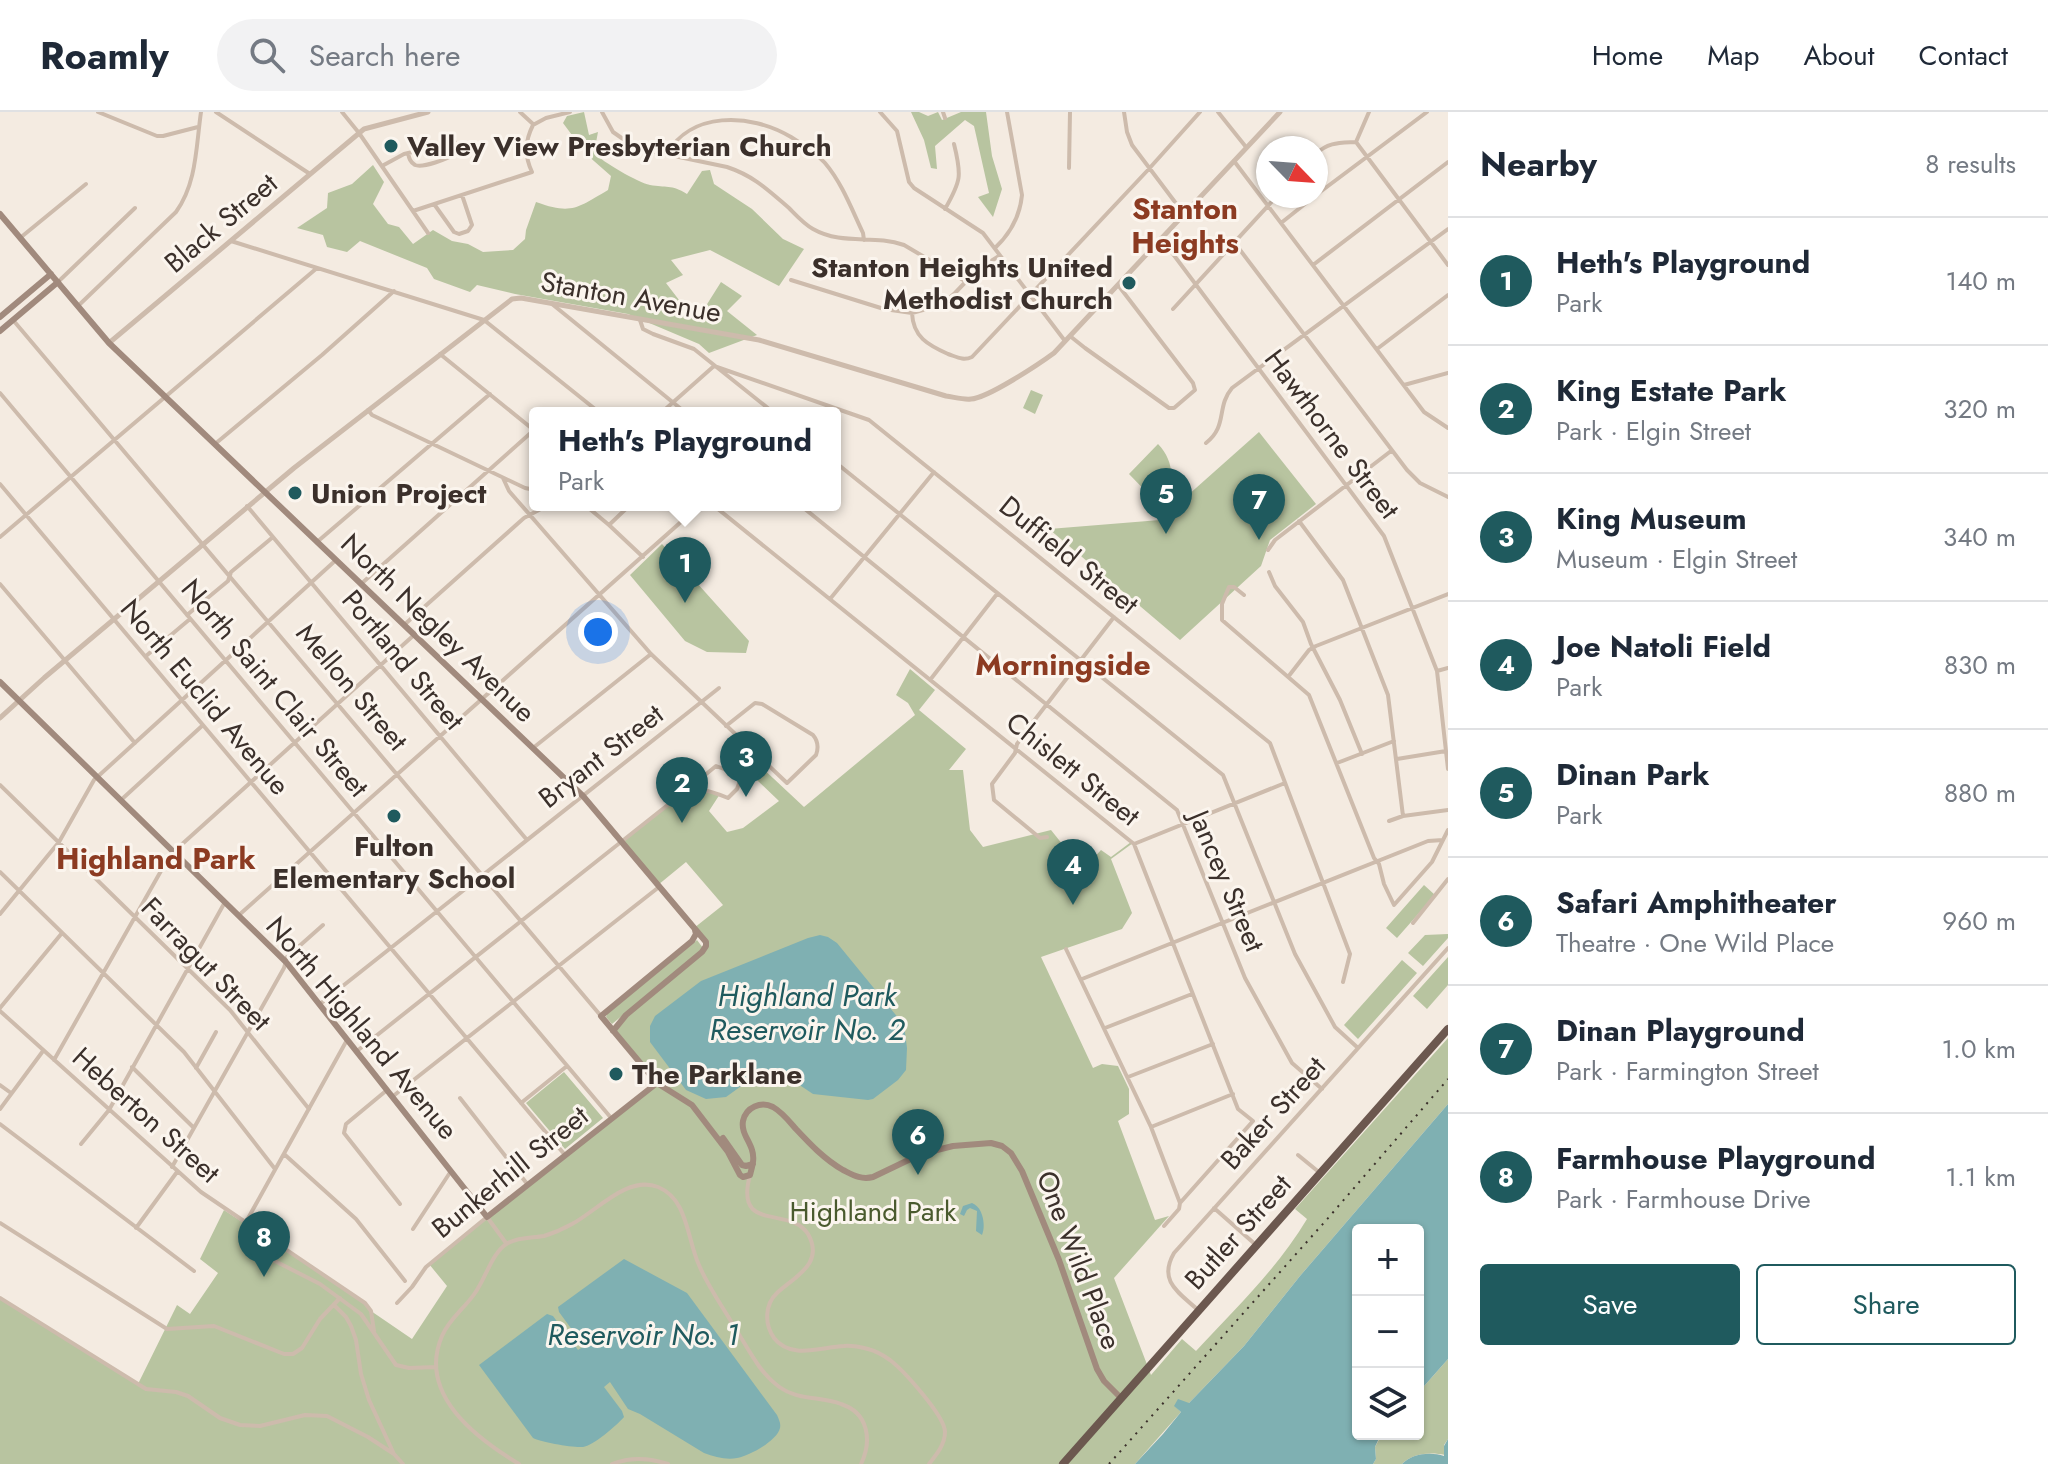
<!DOCTYPE html>
<html lang="en">
<head>
<meta charset="utf-8">
<style>
	:root { --surface:#fff; --page:#f2f2f3; --text:#1f2937; --muted:#747a83; --line:#e0e1e3; --accent:#1f5a5e }
	body { margin:0; font-family:Jost,sans-serif; background:var(--page); color:var(--text) }
	.controls { position:absolute; right:24px; bottom:24px; display:grid; overflow:hidden; border-radius:8px; box-shadow:0 2px 6px #0004 }
	.controls button { width:72px; height:72px; display:grid; place-items:center; padding:0; border:0; border-bottom:2px solid var(--line); background:var(--surface); color:var(--text); font:40px sans-serif }
	.compass { position:absolute; left:1256px; top:24px; width:72px; height:72px; border-radius:50%; background:var(--surface); box-shadow:0 2px 6px #0004; rotate:115deg }
	.you { position:absolute; left:598px; top:520px; width:28px; height:28px; margin:-20px; border:6px solid #fff; border-radius:50%; background:#1a73e8; box-shadow:0 0 0 12px #1a73e833 }
	.badge { display:grid; place-items:center; width:52px; height:52px; border-radius:50%; background:var(--accent); color:#fff; font-size:26px; font-weight:700 }
	.pin { position:absolute; translate:-50% -66px; filter:drop-shadow(0 2px 4px #0008) }
	.pin::after { content:''; position:absolute; top:42px; width:28px; height:24px; background:inherit; clip-path:polygon(0 0,100% 0,50% 100%) }
	.popup { position:absolute; left:529px; top:295px; width:312px; height:104px; box-sizing:border-box; display:grid; place-content:center; border-radius:8px; background:var(--surface); filter:drop-shadow(0 2px 6px #0005); font-size:26px; white-space:nowrap; color:var(--muted) }
	.popup b { font-size:30px; color:var(--text) }
	.popup::after { content:''; position:absolute; left:50%; top:100%; margin-left:-16px; border:16px solid transparent; border-top-color:var(--surface) }
	.list { margin:0; padding:0; list-style:none }
	h2 { display:flex; justify-content:space-between; align-items:center; height:104px; margin:0; padding:0 32px; font-size:34px }
	h2 small { font-size:26px; font-weight:400; color:var(--muted) }
	.list li { display:grid; grid-template-columns:52px 1fr auto; gap:24px; align-items:center; box-sizing:border-box; height:128px; padding:0 32px; border-top:2px solid var(--line) }
	.list b { display:block; font-size:30px; white-space:nowrap }
	.list p { margin:0; font-size:26px; white-space:nowrap; color:var(--muted) }
	.list em { font-size:26px; font-style:normal; color:var(--muted) }
	.actions { display:flex; gap:16px; padding:24px 32px }
	.actions a { flex:1; padding:18px 0; border:2px solid var(--accent); border-radius:8px; text-align:center; font-size:28px; color:var(--accent) }
	.actions .main { background:var(--accent); color:#fff }
	.icon { flex:none; width:44px; height:44px; fill:none; stroke:currentColor; stroke-width:2; stroke-linecap:round; stroke-linejoin:round }
	.map { position:relative; flex:none; width:1448px; height:1352px; overflow:hidden }
	header { display:flex; align-items:center; gap:48px; box-sizing:border-box; height:112px; padding:0 40px; background:var(--surface); border-bottom:2px solid var(--line) }
	header strong { font-size:38px }
	nav { display:flex; gap:44px; margin-inline-start:auto; font-size:28px }
	.search { width:560px; height:72px; background:var(--page); display:flex; align-items:center; gap:20px; box-sizing:border-box; padding:0 28px; border-radius:44px; color:var(--muted); font-size:30px }
	main { display:flex }
	aside { flex:1; background:var(--surface) }
	.map>svg:first-child { display:block }
</style>
</head>
<body>
<header>
<strong>Roamly</strong>
<div class="search"><svg class="icon" aria-label="search" viewBox="0 0 24 24"><circle cx="10" cy="10" r="6"/><path d="M15 15l6 6"/></svg>Search here</div>
<nav><a>Home</a><a>Map</a><a>About</a><a>Contact</a></nav>
</header>
<main>
<div class="map">
<svg width="1448" height="1352" viewBox="0 0 1448 1352">
	<rect width="100%" height="100%" fill="#f4ebe1"/>
	<path fill="#b8c4a0" d="M584,0L589,23L598,20L594,41C603,50 637,70 650,73C666,76 671,72 687,82L702,59L710,58L714,72L752,97L783,127L804,137L779,174L710,138L671,148L683,163L666,171L679,188L704,197L721,170L742,184L727,199L757,223L709,241L699,232L628,202L515,182L477,173L470,180L434,167L427,156L360,129L347,140L327,135L323,123L297,116L327,96L328,81L352,72L373,53L384,70L373,92L388,112L399,115L413,132L433,118L452,129L468,132L483,140L513,138L525,127L526,118L536,90C572,103 577,96 608,78L611,64L586,42L563,11L567,4Z
		M911,0H919L928,4L938,0L942,8L961,0H986L992,44L1002,77L993,105L978,85L989,81L974,14L965,8L935,34L937,57L931,56L924,28Z
		M1031,278L1043,283L1035,302L1023,296Z
		M1259,320L1316,392L1270,428L1261,454L1180,528L1049,417L1160,408Z
		M1158,332C1176,351 1175,374 1159,393L1129,362Z
		M662,432L749,529L746,541L707,540L685,529L630,463Z
		M910,557L935,578L919,598L966,637L949,658H963L970,718L983,735L1051,718L1079,753L1088,752L1101,738L1111,745L1131,730L1133,731L1111,747L1132,801L1122,817L1041,845L1093,956L1102,952L1118,954L1129,977V1002L1118,1009L1155,1108L1169,1104L1114,1166L1151,1263L1182,1227L1196,1239C1235,1197 1277,1157 1307,1107L1295,1097L1448,926V992L1300,1164L1244,1234L1189,1291L1175,1294L1181,1300L1135,1352H0V1186L138,1272L177,1193L190,1202L218,1161L200,1147L224,1098L365,1191L371,1199L412,1227L447,1174L429,1152L657,971L613,919L626,903L706,834L694,816L723,793L686,750L658,773L621,730L674,688L698,678L720,682L709,699L727,720L743,716L779,689L734,646L743,638L804,695L915,603L908,591L896,583Z
		M1424,773L1435,783L1397,826L1386,816Z
		M1448,822V826L1423,854L1408,841L1425,823Z
		M697,828L703,836L699,841L612,912L606,905L607,902Z
		M1448,845V873L1427,897L1413,884Z
		M1402,848L1417,861L1358,927L1344,913Z
		M564,960L603,1006L565,1037L526,991Z
		M1448,1247V1327L1444,1333L1445,1343C1431,1340 1413,1341 1402,1352H1373L1376,1347L1375,1335L1382,1322H1418V1281Z"/>
	<path fill="#7fb0b2" d="M820,823L828,825L837,831L904,913L907,936L906,958L898,968L873,987L868,988L813,982L783,962L774,959L758,962L726,985L706,987L686,978L650,930V914L655,904L701,869L808,826Z
		M1448,992V1247L1418,1281V1118H1358V1322H1381L1375,1335L1376,1347L1373,1352H1135L1163,1322L1181,1300L1174,1294L1178,1287L1189,1291L1244,1234L1300,1164Z
		M972,1091C983,1095 986,1113 982,1123L976,1119L977,1099L970,1096L967,1098L964,1104L960,1102L963,1094Z
		M624,1147L687,1181L777,1303C779,1308 781,1311 780,1316C777,1329 749,1344 737,1346C726,1348 715,1345 704,1341L640,1302L628,1297L610,1270L604,1275L622,1299L624,1305C617,1313 593,1334 583,1335C573,1336 541,1330 533,1326L479,1253L547,1202L553,1204L578,1238L584,1234L559,1200L558,1195Z
		M1448,1327V1352H1402C1413,1341 1431,1340 1444,1344V1334Z"/>
	<g fill="none" stroke-linecap="round" stroke-linejoin="round">
		<path stroke="#cdbbac" stroke-width="4" d="M98,0L157,24H163L198,15
			M216,0L310,62
			M342,0L359,21L428,121
			M520,0L533,12
			M602,0L613,20L636,36L727,55C754,64 768,78 789,96C796,103 804,112 813,117C843,134 873,122 904,133L965,169
			M880,0L897,19L909,70L914,76L983,121L1065,229
			M943,0L945,6
			M1124,0L1127,20L1132,33L1184,102
			M1218,0L1246,35
			M1356,30L1448,153
			M1356,30L1369,0
			M667,42C690,0 749,0 791,25C804,33 815,40 825,51C842,71 852,98 863,121L864,128
			M1316,42C1328,30 1340,31 1356,30
			M1234,49L1424,300L1448,316
			M382,54L404,42L455,30L454,42C448,47 423,56 415,53C410,50 409,46 408,41
			M1069,56L1070,0
			M1316,83L1427,0
			M434,92L454,120L459,122L468,119L472,113L462,83
			M945,97C961,69 962,64 954,32
			M413,99L532,60C524,43 525,29 533,13L546,6L570,0
			M1281,111L1315,84
			M20,126L86,72
			M1161,126L1384,424L1437,559L1448,657
			M231,129L484,208L600,301
			M1234,130L1407,358L1420,371L1448,385
			M995,136C1010,122 1020,103 1022,83L1007,0
			M1313,153L1448,50
			M791,168L884,197L912,201L941,193L955,181L977,158L999,144
			M59,169L135,96
			M552,192L686,301
			M78,194L176,100C197,71 196,34 201,0
			M1173,197L1277,84
			M912,201C913,225 928,233 948,242C957,245 963,249 972,245L1147,59L1200,0
			M13,208L601,904
			M640,208L643,217L653,222L694,237L774,301
			M1070,224L1085,236L1169,296H1174L1195,278L1193,271L1118,173
			M1377,237L1448,183
			M440,242L535,319
			M714,254L869,308L1270,631L1350,842L1343,870
			M1404,273L1448,261
			M0,281L612,1007
			M368,298L372,303L525,376L535,378
			M661,301L714,254
			M1206,331C1228,314 1216,295 1232,276L1448,117
			M215,332L322,243L394,179
			M835,350L1223,663L1295,842L1335,915L1358,936
			M503,366L509,379L651,542L787,671L816,643C819,635 818,629 813,623L762,592L755,591L726,614
			M0,372L565,1043
			M585,393L609,413L643,445
			M713,393L1134,732L1238,997L1253,1009L1180,1091L1179,1097L1164,1114
			M800,393L1177,698L1245,866L1292,951L1322,977
			M247,394L527,728
			M1299,409L1343,468L1388,583L1403,704
			M609,413L630,393
			M0,425L317,156
			M317,430L490,282
			M1268,438L1275,428L1391,339
			M1269,460L1275,474L1303,510L1311,532L1340,588L1362,642
			M0,472L135,631
			M361,472L534,318
			M1244,483L1234,475H1229L1222,492V508L1309,583L1374,746L1379,752L1384,772L1394,793L1432,750L1448,718
			M830,487L934,360
			M187,503L228,469L231,460L273,425
			M404,513L524,406L548,393
			M146,544L190,507
			M1437,559L1448,556
			M1288,565L1309,538L1316,534L1448,482
			M930,568L997,482
			M533,636L651,542
			M1397,647L1446,639
			M1337,651L1394,629
			M0,673L230,898L309,997
			M121,688L203,613
			M1389,709L1403,704L1448,698
			M1047,725L1040,726L994,688L992,672L1015,641L1017,632L1030,614L1114,505
			M1134,732L1285,671
			M0,760L184,940L275,1057
			M0,802L59,730L94,668L336,448
			M239,803L700,393
			M1413,811L1448,767
			M1066,837L1151,1015L1180,1091
			M1082,867L1428,729L1443,728
			M320,892L719,576
			M0,896L62,821
			M0,899L201,1080L365,1191L371,1199L374,1219
			M1105,916L1192,882
			M357,939L674,688C696,673 706,677 728,686L737,677L740,669L732,660L716,654L683,681
			M54,948L170,743L414,523
			M132,955L193,1015
			M196,956L216,920
			M1128,965L1213,932
			M0,973L11,981
			M387,978L346,1012L344,1021L400,1092
			M392,985L659,775
			M460,986L528,1073
			M521,991L567,954
			M0,997L43,939
			M0,1012L194,1159
			M1151,1015L1233,982
			M81,1032L109,998L225,790
			M284,1042L356,1107L405,1169
			M1298,1043L1320,1061
			M172,1055L284,856L287,845L323,813
			M750,1063C734,1122 790,1093 808,1122C825,1152 794,1165 777,1181C765,1192 764,1212 774,1226C791,1248 821,1235 844,1234C852,1233 860,1235 868,1237C876,1239 883,1243 890,1248C903,1258 945,1304 945,1320C945,1332 937,1342 929,1352
			M1214,1096L1256,1133
			M246,1110L243,1117L259,1130L269,1146L320,1172L361,1202L396,1253L409,1256L436,1255
			M246,1110L347,928
			M0,1111L167,1217L214,1214L284,1242H293L302,1236L320,1207L340,1186
			M136,1116L177,1060
			M413,1117L451,1059
			M0,1186L146,1277L176,1280L188,1284L220,1306L240,1313L260,1314L305,1303L327,1304L368,1325L394,1342L403,1352
			M397,1191L412,1175L426,1155L487,1105L506,1131
			M334,1193L346,1205L351,1214L356,1228L361,1262L369,1288L393,1340
			M1198,1198C1178,1180 1158,1169 1174,1141L1448,836
			M519,1352C476,1326 417,1282 442,1224C449,1207 465,1196 475,1181C486,1166 492,1140 508,1131C519,1125 532,1126 544,1124C554,1121 563,1117 572,1112C597,1099 627,1063 658,1075C688,1087 687,1127 699,1153C708,1175 723,1195 735,1216C748,1236 759,1260 778,1274C798,1289 820,1284 841,1292C869,1301 872,1329 861,1352
			M612,1352C630,1345 650,1346 668,1352"/>
		<path stroke="#cdbbac" stroke-width="5" d="M109,231L364,17L428,0
			M0,606L44,566L294,356L512,187L521,186L759,228L946,284C954,285 963,288 971,287C988,286 1039,252 1054,241L1280,0"/>
		<path stroke="#a18a7d" stroke-width="6" d="M0,102L109,231L583,684L706,830V834L702,840L626,903L613,919
			M0,205L51,162
			M0,219L58,170
			M0,570L286,850L487,1105L657,971
			M695,818L696,822L692,829L601,904L657,971L692,993L728,1040L740,1063L743,1065L750,1063C752,1055 755,1047 752,1038C749,1028 741,1020 743,1009C746,995 761,989 773,995C782,1000 789,1009 796,1017C810,1032 824,1047 843,1058C853,1063 861,1068 873,1065L921,1042L953,1034L991,1031L1002,1034L1011,1041L1022,1059L1059,1148L1097,1257L1104,1269L1121,1286
			M723,1026L742,1053L746,1054L753,1052"/>
		<path stroke="#6c584f" stroke-width="8" d="M1063,1352L1448,917"/>
		<path stroke="#3b302b" stroke-width="2" stroke-dasharray="2 6" stroke-linecap="butt" d="M1109,1352L1329,1105L1448,967"/>
	</g>
	<g fill="#1f5a5e" stroke="#fbf5ee" stroke-width="3">
		<circle cx="391" cy="34" r="8"/>
		<circle cx="1129" cy="171" r="8"/>
		<circle cx="295" cy="381" r="8"/>
		<circle cx="394" cy="704" r="8"/>
		<circle cx="616" cy="962" r="8"/>
	</g>
	<g text-anchor="middle" dominant-baseline="central" stroke-width="6" stroke-linejoin="round" paint-order="stroke">
		<g font-size="28" font-weight="bold" fill="#3b302b" stroke="#fbf5ee" text-anchor="start">
			<text x="407" y="34">Valley View Presbyterian Church</text>
			<text x="1113" y="155" text-anchor="end">Stanton Heights United<tspan x="1113" dy="32">Methodist Church</tspan></text>
			<text x="311" y="381">Union Project</text>
			<text x="394" y="734" text-anchor="middle">Fulton<tspan x="394" dy="32">Elementary School</tspan></text>
			<text x="632" y="962">The Parklane</text>
		</g>
		<g font-size="28" fill="#3b302b" stroke="#fbf5ee">
			<text transform="translate(221 111) rotate(-40)">Black Street</text>
			<text transform="translate(631 185) rotate(10)">Stanton Avenue</text>
			<text transform="translate(1332 322) rotate(53)">Hawthorne Street</text>
			<text transform="translate(1069 443) rotate(39)">Duffield Street</text>
			<text transform="translate(438 516) rotate(44)">North Negley Avenue</text>
			<text transform="translate(403 548) rotate(50)">Portland Street</text>
			<text transform="translate(352 575) rotate(50)">Mellon Street</text>
			<text transform="translate(275 576) rotate(50)">North Saint Clair Street</text>
			<text transform="translate(205 585) rotate(50)">North Euclid Avenue</text>
			<text transform="translate(601 644) rotate(-38)">Bryant Street</text>
			<text transform="translate(1073 657) rotate(39)">Chislett Street</text>
			<text transform="translate(1227 769) rotate(67)">Jancey Street</text>
			<text transform="translate(206 852) rotate(46)">Farragut Street</text>
			<text transform="translate(362 916) rotate(50)">North Highland Avenue</text>
			<text transform="translate(1273 1001) rotate(-48)">Baker Street</text>
			<text transform="translate(146 1003) rotate(42)">Heberton Street</text>
			<text transform="translate(510 1060) rotate(-39)">Bunkerhill Street</text>
			<text transform="translate(1238 1120) rotate(-48)">Butler Street</text>
			<text transform="translate(1079 1148) rotate(69)">One Wild Place</text>
		</g>
		<g font-size="28" fill="#4a5a2e" stroke="#fbf5ee">
			<text x="873" y="1099">Highland Park</text>
		</g>
		<g font-size="30" font-weight="bold" fill="#8c3b22" stroke="#fbf5ee">
			<text x="1185" y="96">Stanton<tspan x="1185" dy="34">Heights</tspan></text>
			<text x="1063" y="552">Morningside</text>
			<text x="156" y="746">Highland Park</text>
		</g>
		<g font-size="30" font-style="italic" fill="#1f5a5e" stroke="#fbf5ee">
			<text x="807" y="883">Highland Park<tspan x="807" dy="34">Reservoir No. 2</tspan></text>
			<text x="643" y="1222">Reservoir No. 1</text>
		</g>
	</g>
</svg>
<div class="controls">
<button>+</button>
<button>−</button>
<button><svg class="icon" aria-label="layers" viewBox="0 0 24 24"><path d="M12 4l9 5-9 5-9-5zM3 14l9 5 9-5"/></svg></button>
</div>
<svg class="compass" viewBox="-18 -18 36 36"><path d="M0-13l5 13h-10z" fill="#e53935"/><path d="M0 13l5-13h-10z" fill="#747a83"/></svg>
<div class="you"></div>
<div class="pin badge" style="left:685px;top:491px">1</div>
<div class="popup"><b>Heth's Playground</b>Park</div>
<div class="pin badge" style="left:682px;top:711px">2</div>
<div class="pin badge" style="left:746px;top:685px">3</div>
<div class="pin badge" style="left:1073px;top:793px">4</div>
<div class="pin badge" style="left:1166px;top:422px">5</div>
<div class="pin badge" style="left:918px;top:1063px">6</div>
<div class="pin badge" style="left:1259px;top:428px">7</div>
<div class="pin badge" style="left:264px;top:1165px">8</div>
</div>
<aside>
<h2>Nearby<small>8 results</small></h2>
<ul class="list">
<li><span class="badge">1</span><div><b>Heth's Playground</b><p>Park</p></div><em>140 m</em></li>
<li><span class="badge">2</span><div><b>King Estate Park</b><p>Park · Elgin Street</p></div><em>320 m</em></li>
<li><span class="badge">3</span><div><b>King Museum</b><p>Museum · Elgin Street</p></div><em>340 m</em></li>
<li><span class="badge">4</span><div><b>Joe Natoli Field</b><p>Park</p></div><em>830 m</em></li>
<li><span class="badge">5</span><div><b>Dinan Park</b><p>Park</p></div><em>880 m</em></li>
<li><span class="badge">6</span><div><b>Safari Amphitheater</b><p>Theatre · One Wild Place</p></div><em>960 m</em></li>
<li><span class="badge">7</span><div><b>Dinan Playground</b><p>Park · Farmington Street</p></div><em>1.0 km</em></li>
<li><span class="badge">8</span><div><b>Farmhouse Playground</b><p>Park · Farmhouse Drive</p></div><em>1.1 km</em></li>
</ul>
<div class="actions"><a class="main">Save</a><a>Share</a></div>
</aside>
</main>
</body>
</html>
